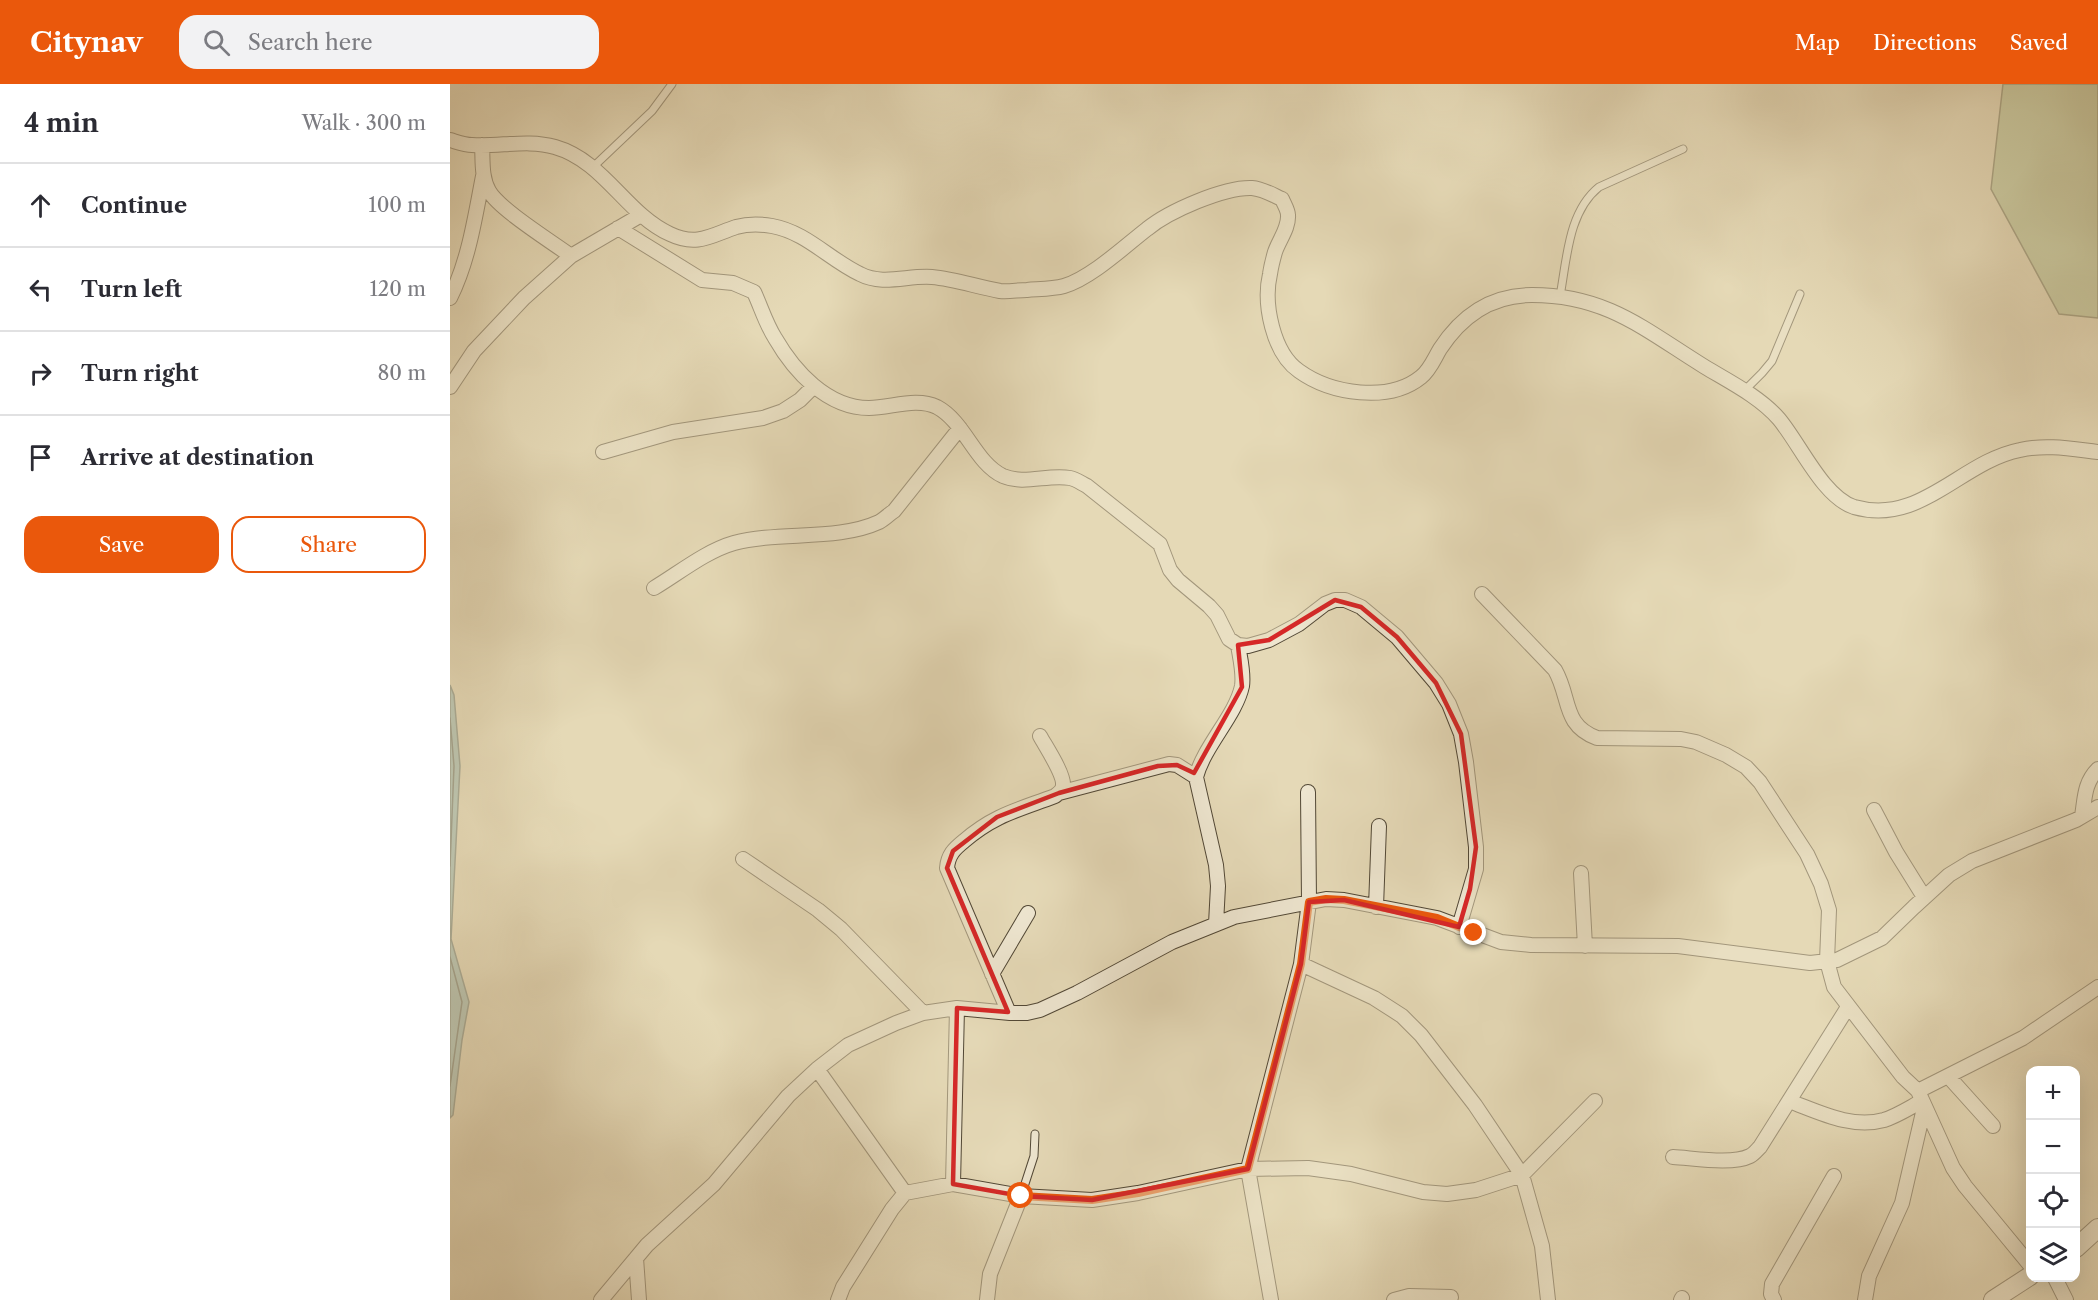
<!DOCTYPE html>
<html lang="en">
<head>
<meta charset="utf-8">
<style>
	:root { --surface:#fff; --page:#f2f2f3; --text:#2b2b33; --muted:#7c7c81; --line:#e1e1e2; --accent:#ea580c }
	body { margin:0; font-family:"Libre Caslon Text",serif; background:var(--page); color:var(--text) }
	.controls { position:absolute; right:18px; bottom:18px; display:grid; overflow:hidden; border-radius:12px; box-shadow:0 6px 24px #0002 }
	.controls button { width:54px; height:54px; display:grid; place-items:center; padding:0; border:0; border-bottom:2px solid var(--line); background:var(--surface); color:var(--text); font:30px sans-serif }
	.stop { position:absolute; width:18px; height:18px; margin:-14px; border:4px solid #ea580c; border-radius:50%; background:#fff }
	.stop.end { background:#ea580c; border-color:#fff; box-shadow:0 2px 6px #0008 }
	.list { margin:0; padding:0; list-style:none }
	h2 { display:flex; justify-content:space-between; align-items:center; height:78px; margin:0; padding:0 24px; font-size:26px }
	h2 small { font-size:20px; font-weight:400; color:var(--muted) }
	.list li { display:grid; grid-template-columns:39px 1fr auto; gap:18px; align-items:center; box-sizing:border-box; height:84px; padding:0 24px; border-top:2px solid var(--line) }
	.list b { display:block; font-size:22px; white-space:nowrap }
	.list em { font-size:20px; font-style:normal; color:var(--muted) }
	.actions { display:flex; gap:12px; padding:18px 24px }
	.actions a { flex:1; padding:14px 0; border:2px solid var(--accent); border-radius:18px; text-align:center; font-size:21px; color:var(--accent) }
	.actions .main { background:var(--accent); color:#fff }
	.icon { flex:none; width:33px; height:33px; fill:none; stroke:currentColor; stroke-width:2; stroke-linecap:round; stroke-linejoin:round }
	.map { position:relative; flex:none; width:1648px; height:1216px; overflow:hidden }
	header { display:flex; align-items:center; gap:36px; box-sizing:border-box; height:84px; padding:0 30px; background:var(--accent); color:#fff }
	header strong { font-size:28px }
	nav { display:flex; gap:33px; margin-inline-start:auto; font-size:21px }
	.search { width:420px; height:54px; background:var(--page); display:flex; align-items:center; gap:15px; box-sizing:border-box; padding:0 21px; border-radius:18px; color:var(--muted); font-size:22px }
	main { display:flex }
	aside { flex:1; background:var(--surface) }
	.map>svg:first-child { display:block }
</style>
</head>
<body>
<header>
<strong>Citynav</strong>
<div class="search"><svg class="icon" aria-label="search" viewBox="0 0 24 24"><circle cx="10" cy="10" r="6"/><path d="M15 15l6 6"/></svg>Search here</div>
<nav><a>Map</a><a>Directions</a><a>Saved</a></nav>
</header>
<main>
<aside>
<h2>4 min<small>Walk · 300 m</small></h2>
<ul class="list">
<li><svg class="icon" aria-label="ahead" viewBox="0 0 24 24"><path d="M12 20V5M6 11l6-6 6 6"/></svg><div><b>Continue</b></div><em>100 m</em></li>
<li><svg class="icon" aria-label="left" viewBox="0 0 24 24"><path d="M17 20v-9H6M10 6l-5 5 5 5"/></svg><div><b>Turn left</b></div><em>120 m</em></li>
<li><svg class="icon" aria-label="right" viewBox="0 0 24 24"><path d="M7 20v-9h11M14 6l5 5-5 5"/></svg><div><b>Turn right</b></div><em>80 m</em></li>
<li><svg class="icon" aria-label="arrive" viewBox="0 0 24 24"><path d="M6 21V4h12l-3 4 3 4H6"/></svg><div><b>Arrive at destination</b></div></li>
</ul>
<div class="actions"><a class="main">Save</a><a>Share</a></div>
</aside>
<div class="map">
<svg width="1648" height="1216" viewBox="0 0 1648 1216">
	<rect width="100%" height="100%" fill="#e5d9b7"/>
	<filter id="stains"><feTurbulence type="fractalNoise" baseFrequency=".00333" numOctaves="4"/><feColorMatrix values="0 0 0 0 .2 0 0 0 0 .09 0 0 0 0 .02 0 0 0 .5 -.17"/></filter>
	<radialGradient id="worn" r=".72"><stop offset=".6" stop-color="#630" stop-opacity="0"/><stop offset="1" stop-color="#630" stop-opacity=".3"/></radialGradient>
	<path fill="#b2c090" stroke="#6a6c4e" stroke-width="1.5" d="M1553,0H1648V234L1609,230L1541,105Z"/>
	<path fill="#96b9b4" stroke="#677870" stroke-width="1.5" d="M0,601L4,611L10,682L1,855L19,918L12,956L3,1031L0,1034Z"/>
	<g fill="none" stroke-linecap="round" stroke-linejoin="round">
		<path stroke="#5c6860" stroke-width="1.5" d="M0,634L4,682L0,782
			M0,873L12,918L0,1002"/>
		<defs>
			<path id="service" d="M142,84L202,27L222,0
				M1110,212C1117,175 1118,128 1149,103L1233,65
				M1294,307L1312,289L1322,277L1350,210
				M571,1112L584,1072L585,1050"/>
			<path id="minor" d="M0,56C7,58 15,61 22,61C49,63 78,55 105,63C154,77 176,130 220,150C247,163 262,151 286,143C297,140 311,140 322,142C356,148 380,176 410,190C433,202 458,191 482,193C505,195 527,203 550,207C558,208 568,206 577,206C589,205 603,205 614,202C641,194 675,162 697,145C719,127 774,103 802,104C813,105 823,111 832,115C834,120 838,126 838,131C839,144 829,156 825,168C823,175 821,183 820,190C813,220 823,269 849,287C881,310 939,319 971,293C980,286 984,275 990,265C1012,231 1041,211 1082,211C1157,211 1195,246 1255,283C1280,298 1310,313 1329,335C1350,360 1373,413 1404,423C1471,442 1510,378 1570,366C1596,360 1622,365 1648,368
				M32,61C33,76 31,93 39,107C49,125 102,158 121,172
				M168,144L252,196L283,199L304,208C311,223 316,240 325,254C344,287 377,324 419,324C441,324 466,313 487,323C515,338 525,379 553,392C574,401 598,390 620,394C626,395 631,399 637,402L710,460L720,486L728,496L759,522L767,531L779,555L788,561L798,562L819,556L849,540L875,520L885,516H895L911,523L947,553L986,599L999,620L1011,650L1016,678L1026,763V785L1009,843
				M0,214C19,176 25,133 33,92
				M0,303L24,267L74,214L121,172L191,131
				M153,368L223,348L313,334L333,327L350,316L364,302
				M204,504C229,489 256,467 284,459C329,447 388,457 429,438C435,435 439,430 444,427L510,344
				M1032,510L1105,586C1121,614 1112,641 1147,654L1231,655L1246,658L1276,671L1296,683L1310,698L1357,770L1371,800L1379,826L1377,877L1384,903L1453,993L1468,1007L1503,1084L1515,1102L1580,1181
				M609,709L719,680L727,681L746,693
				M1424,726L1446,768L1474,813
				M1632,732C1635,714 1634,699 1648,685
				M293,775L368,826L391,845L473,929
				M1131,789L1135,862
				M926,823L929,742
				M766,840L768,802L766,781L746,693C754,662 786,631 792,602C794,589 790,574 788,561
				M851,880L924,914L952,932L971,951L1025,1021L1072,1091L1092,1162L1098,1216
				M542,890L578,829
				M559,929L497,784C498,771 504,765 514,757C544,731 568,726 605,712C609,709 613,706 613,701C614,690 596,663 590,652
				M367,985L455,1109
				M1498,992L1543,1042
				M1468,1007L1573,954L1648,903
				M1339,1017C1369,1028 1401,1045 1434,1036C1447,1032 1459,1024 1472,1017
				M1223,1073C1243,1074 1282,1081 1300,1072C1304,1070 1307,1066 1310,1063L1398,923
				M503,1100L507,924
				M186,1174L189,1216
				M1605,1194L1616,1216
				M151,1216L197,1161L264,1100L338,1012L367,985L398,961L446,939L473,929L507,924L560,929H577L590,926L627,909L722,858L784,833L876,815L894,816L987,834L1051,858L1081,861L1228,862L1360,879L1387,876L1432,854L1464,823L1499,791L1522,777L1626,736L1648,723
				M388,1216L393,1203L442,1125L455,1109L503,1100L571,1112L642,1116L688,1109L798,1085L858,1084L901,1090L973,1108L997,1110L1026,1106L1072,1091L1145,1017
				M537,1216L540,1190L571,1112
				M821,1216L798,1085L851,880L859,818L858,708
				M944,1216L959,1212L1001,1213
				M1231,1216L1232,1214
				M1324,1216L1321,1210L1322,1200L1384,1092
				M1415,1216L1419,1192L1452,1119L1474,1024"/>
			<path id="tertiary" d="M1626,1164L1648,1144
				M1543,1216L1580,1192"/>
		</defs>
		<use href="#service" stroke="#524836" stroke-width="9"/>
		<use href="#minor" stroke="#524836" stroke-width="16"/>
		<use href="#tertiary" stroke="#524836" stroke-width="20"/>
		<use href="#service" stroke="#eee6d0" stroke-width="7"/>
		<use href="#minor" stroke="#eee6d0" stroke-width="14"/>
		<use href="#tertiary" stroke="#eee6d0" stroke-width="18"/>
	</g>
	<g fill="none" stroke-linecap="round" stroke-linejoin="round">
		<path stroke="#ea580c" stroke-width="8" d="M571,1112L642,1116L688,1109L798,1085L851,880L859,818L876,815L894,816L987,834L1024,849"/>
	</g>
	<path d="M0 0H1648V1216H0ZM885,516L911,523L947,553L986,599L1011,650L1026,763L1020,805L1009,843L894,816L859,818L851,880L798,1085L642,1116L571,1112L503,1100L507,924L558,928L497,784L503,767L547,733L609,709L708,682L727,681L744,689L792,603L788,561L819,556Z" fill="#e5d9b7" fill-opacity=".55" fill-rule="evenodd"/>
	<path fill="none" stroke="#d62828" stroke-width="4.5" stroke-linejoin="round" d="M885,516L911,523L947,553L986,599L1011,650L1026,763L1020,805L1009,843L894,816L859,818L851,880L798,1085L642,1116L571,1112L503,1100L507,924L558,928L497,784L503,767L547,733L609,709L708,682L727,681L744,689L792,603L788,561L819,556Z"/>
	<rect width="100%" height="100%" filter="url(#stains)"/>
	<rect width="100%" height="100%" fill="url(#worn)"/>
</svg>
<div class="controls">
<button>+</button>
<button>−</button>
<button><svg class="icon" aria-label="locate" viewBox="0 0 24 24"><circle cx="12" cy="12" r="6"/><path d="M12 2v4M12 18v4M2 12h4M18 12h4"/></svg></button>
<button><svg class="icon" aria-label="layers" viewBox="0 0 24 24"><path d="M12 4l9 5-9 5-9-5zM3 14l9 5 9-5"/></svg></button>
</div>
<div class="stop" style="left:571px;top:1112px"></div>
<div class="stop end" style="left:1024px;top:849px"></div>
</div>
</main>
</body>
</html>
